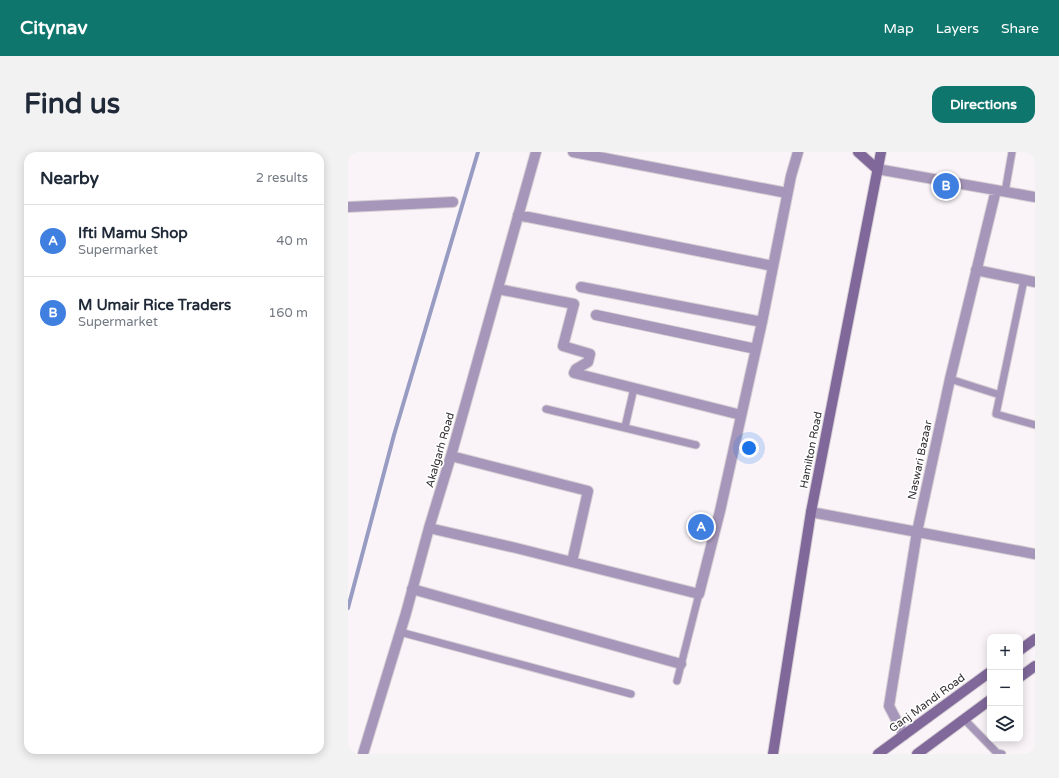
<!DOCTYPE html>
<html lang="en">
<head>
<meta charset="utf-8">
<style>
	:root { --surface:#fff; --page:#f2f2f3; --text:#1f2937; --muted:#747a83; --line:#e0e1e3; --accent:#0f766e }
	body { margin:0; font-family:"Varela Round",sans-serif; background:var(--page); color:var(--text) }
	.controls { position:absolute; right:12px; bottom:12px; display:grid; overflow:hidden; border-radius:8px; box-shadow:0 2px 10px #0003 }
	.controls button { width:36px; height:36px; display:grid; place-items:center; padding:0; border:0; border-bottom:1px solid var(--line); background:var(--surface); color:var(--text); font:20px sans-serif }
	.you { position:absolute; left:401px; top:296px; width:14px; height:14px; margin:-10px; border:3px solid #fff; border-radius:50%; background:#1a73e8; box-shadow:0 0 0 6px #1a73e833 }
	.badge { display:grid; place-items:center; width:26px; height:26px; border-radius:50%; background:var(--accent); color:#fff; font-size:13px; font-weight:700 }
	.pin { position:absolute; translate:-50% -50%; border:2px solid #fff; box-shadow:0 1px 4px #0006 }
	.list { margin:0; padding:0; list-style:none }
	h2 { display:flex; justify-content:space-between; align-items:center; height:52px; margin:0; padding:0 16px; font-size:17px }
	h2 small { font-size:13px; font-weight:400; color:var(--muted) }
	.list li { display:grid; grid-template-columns:26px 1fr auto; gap:12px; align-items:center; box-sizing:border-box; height:72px; padding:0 16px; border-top:1px solid var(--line) }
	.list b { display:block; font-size:15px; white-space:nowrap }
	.list p { margin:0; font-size:13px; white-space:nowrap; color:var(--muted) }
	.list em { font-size:13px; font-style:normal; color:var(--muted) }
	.icon { flex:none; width:22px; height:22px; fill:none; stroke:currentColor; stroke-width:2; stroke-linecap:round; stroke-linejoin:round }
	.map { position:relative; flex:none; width:687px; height:602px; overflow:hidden; border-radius:12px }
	header { display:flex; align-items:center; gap:24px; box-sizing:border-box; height:56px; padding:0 20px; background:var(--accent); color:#fff }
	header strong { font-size:19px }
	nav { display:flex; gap:22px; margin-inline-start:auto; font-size:14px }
	.intro { display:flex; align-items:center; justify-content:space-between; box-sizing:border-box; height:96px; padding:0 24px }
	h1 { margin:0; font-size:28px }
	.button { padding:10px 18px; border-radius:12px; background:var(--accent); color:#fff; font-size:14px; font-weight:700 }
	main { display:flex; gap:24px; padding:0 24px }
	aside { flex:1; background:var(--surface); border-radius:12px; box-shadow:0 2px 10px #0003 }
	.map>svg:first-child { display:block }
</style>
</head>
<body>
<header>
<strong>Citynav</strong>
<nav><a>Map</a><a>Layers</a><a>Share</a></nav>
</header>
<div class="intro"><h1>Find us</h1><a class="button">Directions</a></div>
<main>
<aside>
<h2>Nearby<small>2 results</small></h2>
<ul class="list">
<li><span class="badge" style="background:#3f7fe0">A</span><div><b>Ifti Mamu Shop</b><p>Supermarket</p></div><em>40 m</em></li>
<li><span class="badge" style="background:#3f7fe0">B</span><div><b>M Umair Rice Traders</b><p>Supermarket</p></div><em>160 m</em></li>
</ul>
</aside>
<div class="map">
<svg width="687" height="602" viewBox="0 0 687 602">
	<rect width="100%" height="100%" fill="#faf4f9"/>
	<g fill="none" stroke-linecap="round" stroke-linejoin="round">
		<path stroke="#999cc2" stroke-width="4" d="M0,456L46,283L130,0"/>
		<defs>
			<path id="lane" d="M657,40L664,0
				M676,128L648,262L687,273
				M602,227L652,243
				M198,257L348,293
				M277,275L286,236
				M52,480L283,542
				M329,529L351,442
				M616,567L649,601L654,602"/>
			<path id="street" d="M225,0L439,41
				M529,17L687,45
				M0,55L105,50
				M170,63L425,114
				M628,118L687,130
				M233,135L414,170
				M150,137L226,152L215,194L242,202L240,210L228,217L226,221L393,263
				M248,163L408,197
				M103,304L240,339L224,410
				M463,360L687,402
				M81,376L168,396L351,442L372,359L414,170L443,24L450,0
				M64,437L333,512
				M556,583L541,554L569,380L602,227L648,38
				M15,602L58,461L81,376L103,304L188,0"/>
			<path id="secondary" d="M510,0L529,17
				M672,498L687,487
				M672,525L687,514
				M425,602L463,360L533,0
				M530,602L642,520
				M569,602L642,548"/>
		</defs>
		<use href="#lane" stroke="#d6d0d5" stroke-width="9"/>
		<use href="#street" stroke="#d6d0d5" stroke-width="12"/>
		<use href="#secondary" stroke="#d6d0d5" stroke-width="12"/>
		<use href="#lane" stroke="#a696b9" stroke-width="7"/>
		<use href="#street" stroke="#a696b9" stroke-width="10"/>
		<use href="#secondary" stroke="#80689a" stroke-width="10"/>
	</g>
	<g text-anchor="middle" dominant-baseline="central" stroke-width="3.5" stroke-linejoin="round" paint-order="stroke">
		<g font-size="11" fill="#312e30" stroke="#fff">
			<text transform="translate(92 298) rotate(-74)">Akalgarh Road</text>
			<text transform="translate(463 298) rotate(-79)">Hamilton Road</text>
			<text transform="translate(572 308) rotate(-78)">Naswari Bazaar</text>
			<text transform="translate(579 551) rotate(-36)">Ganj Mandi Road</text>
		</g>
	</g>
</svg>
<div class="controls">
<button>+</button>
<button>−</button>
<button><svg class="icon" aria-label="layers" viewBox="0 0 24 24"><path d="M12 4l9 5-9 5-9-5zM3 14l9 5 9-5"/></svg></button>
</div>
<div class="you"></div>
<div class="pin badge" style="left:353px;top:375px;background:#3f7fe0">A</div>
<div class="pin badge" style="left:598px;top:34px;background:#3f7fe0">B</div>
</div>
</main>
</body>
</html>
